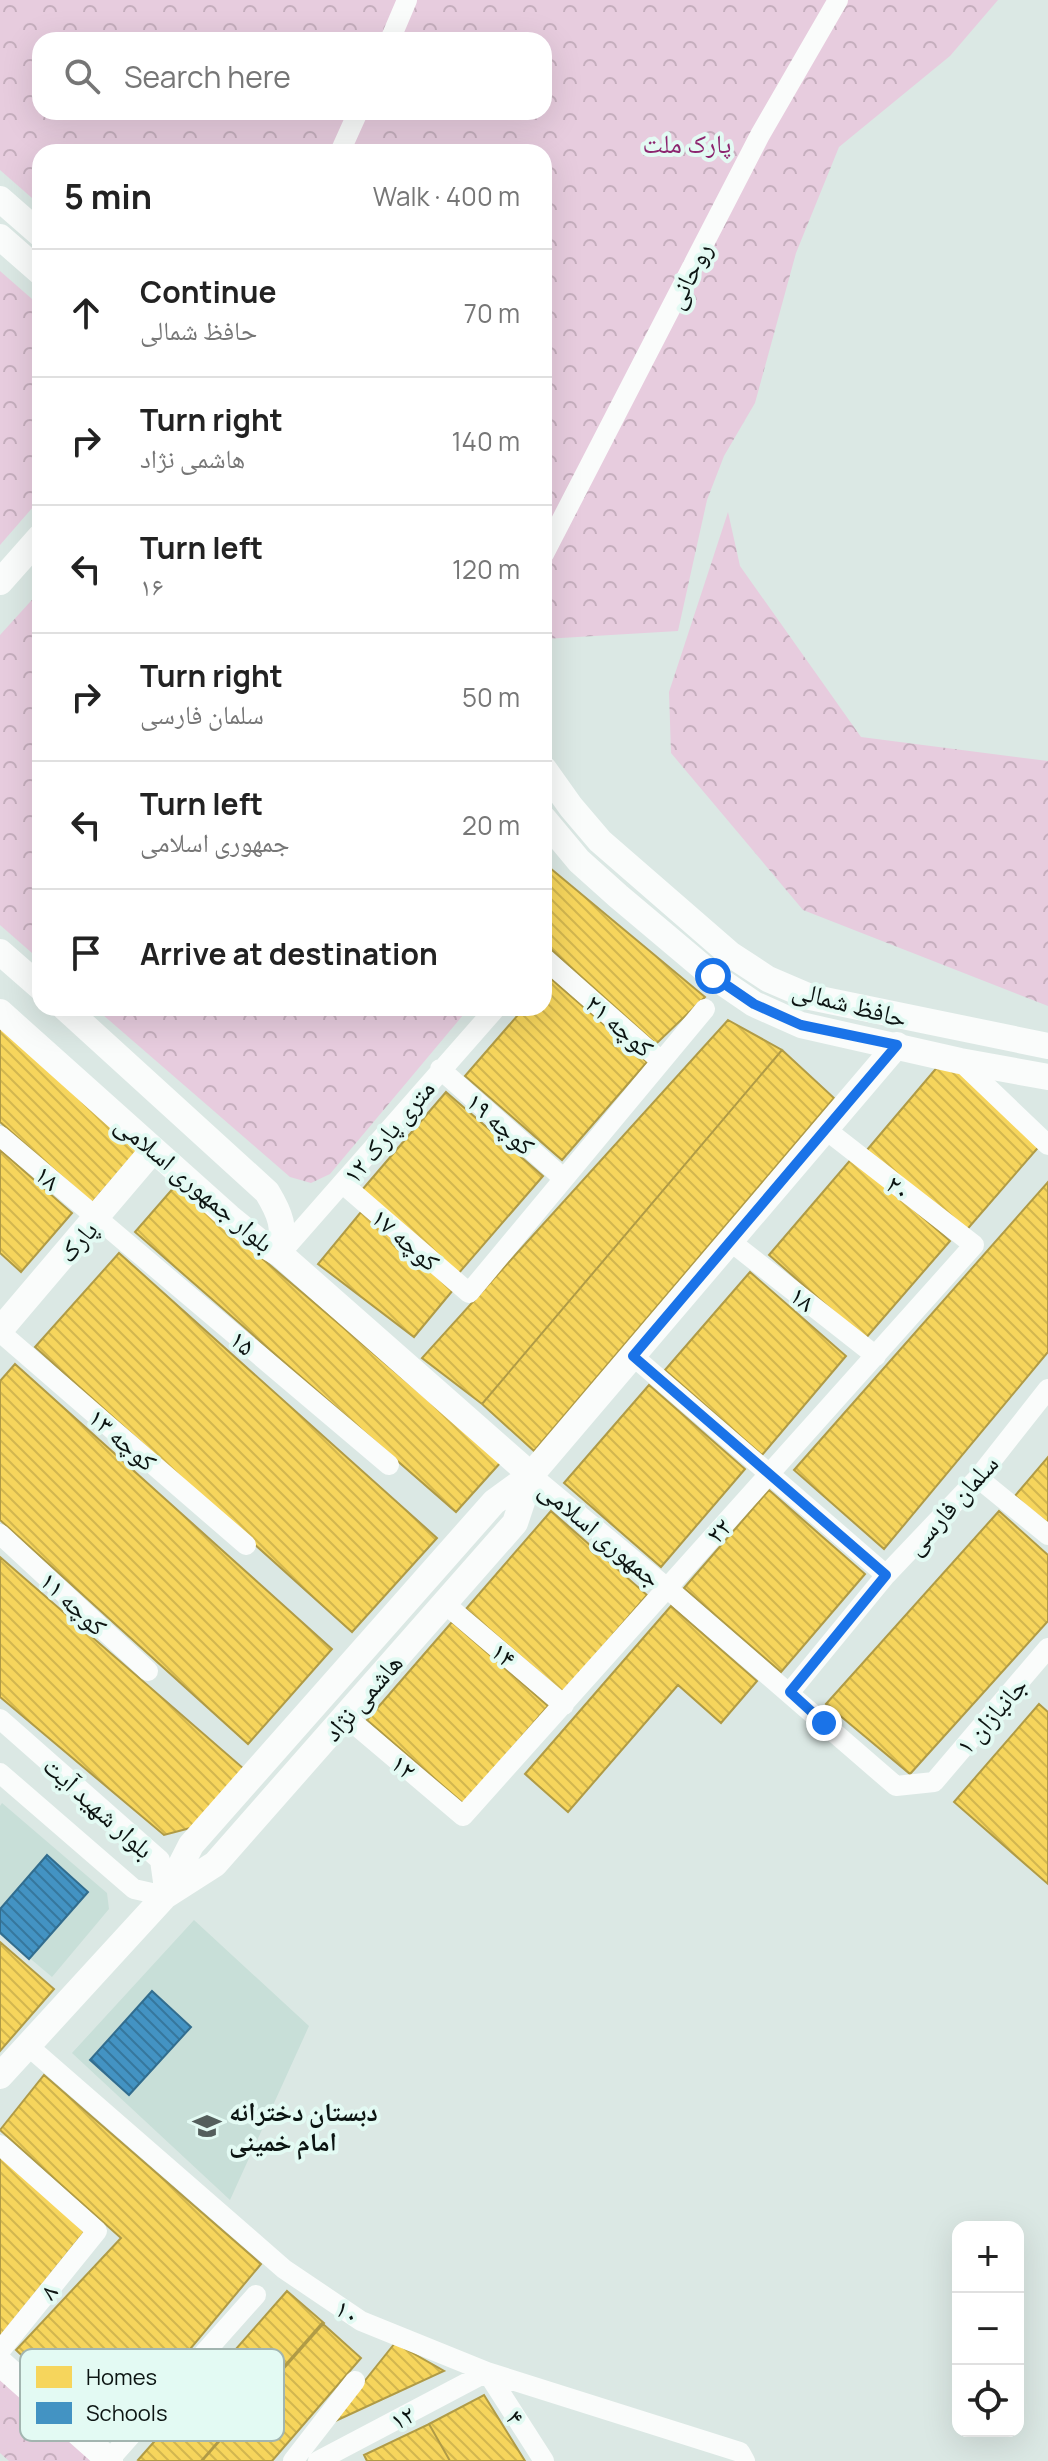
<!DOCTYPE html>
<html lang="en">
<head>
<meta charset="utf-8">
<style>
	:root { --surface:#fff; --page:#f2f2f2; --text:#222; --muted:#767676; --line:#e0e0e0 }
	body { margin:0; font-family:Manrope,"Noto Naskh Arabic",sans-serif; background:var(--page); color:var(--text) }
	.controls { position:absolute; right:24px; bottom:24px; display:grid; overflow:hidden; border-radius:16px; box-shadow:0 8px 32px #0002 }
	.controls button { width:72px; height:72px; display:grid; place-items:center; padding:0; border:0; border-bottom:2px solid var(--line); background:var(--surface); color:var(--text); font:40px sans-serif }
	.stop { position:absolute; width:24px; height:24px; margin:-18px; border:6px solid #1a73e8; border-radius:50%; background:#fff }
	.stop.end { background:#1a73e8; border-color:#fff; box-shadow:0 2px 8px #0008 }
	.list { margin:0; padding:0; list-style:none }
	h2 { display:flex; justify-content:space-between; align-items:center; height:104px; margin:0; padding:0 32px; font-size:34px }
	h2 small { font-size:26px; font-weight:400; color:var(--muted) }
	.list li { display:grid; grid-template-columns:52px 1fr auto; gap:24px; align-items:center; box-sizing:border-box; height:128px; padding:0 32px; border-top:2px solid var(--line) }
	.list b { display:block; font-size:30px; white-space:nowrap }
	.list p { margin:0; font-size:26px; white-space:nowrap; color:var(--muted) }
	.list em { font-size:26px; font-style:normal; color:var(--muted) }
	.icon { flex:none; width:44px; height:44px; fill:none; stroke:currentColor; stroke-width:2; stroke-linecap:round; stroke-linejoin:round }
	.map { position:relative; flex:none; width:1048px; height:2461px; overflow:hidden }
	.search { position:absolute; background:var(--surface); box-shadow:0 8px 32px #0002; left:32px; top:32px; width:520px; height:88px; display:flex; align-items:center; gap:20px; box-sizing:border-box; padding:0 28px; border-radius:24px; color:var(--muted); font-size:30px }
	.panel { position:absolute; background:var(--surface); box-shadow:0 8px 32px #0002; left:32px; top:144px; width:520px; height:872px; border-radius:24px }
	.map>svg:first-child { display:block }
</style>
</head>
<body>
<div class="map">
<svg width="1048" height="2461" viewBox="0 0 1048 2461">
	<defs>
		<pattern id="forest-crowns" width="20" height="18" patternUnits="userSpaceOnUse" patternTransform="scale(2)"><rect width="20" height="18" fill="#e7ccde"/><path d="M2 6a3 3 0 1 1 6 0M12 15a3 3 0 1 1 6 0" fill="none" stroke="#c5aebd"/></pattern>
		<pattern id="homes-back-hatch" width="6" height="6" patternUnits="userSpaceOnUse" patternTransform="scale(2)"><rect width="6" height="6" fill="#f6d55c"/><path d="M-1 5l2 2M0 0l6 6M5-1l2 2" fill="none" stroke="#d2b64f"/></pattern>
		<pattern id="schools-back-hatch" width="6" height="6" patternUnits="userSpaceOnUse" patternTransform="scale(2)"><rect width="6" height="6" fill="#4393c3"/><path d="M-1 5l2 2M0 0l6 6M5-1l2 2" fill="none" stroke="#36779d"/></pattern>
	</defs>
	<rect width="100%" height="100%" fill="#dbe8e4"/>
	<path fill="#c8dfd8" d="M2,1803L107,1893L109,1909L52,1977L0,1933V1806Z
		M194,1920L309,2026L230,2200L72,2053Z"/>
	<path fill="url(#forest-crowns)" fill-rule="evenodd" d="M0,0H998L950,56L839,147L796,253L755,403L724,456L707,500L678,631L544,639V152H40V205L0,170ZM40,40H544V112H40Z
		M0,271L40,306V499L0,545Z
		M728,512L740,566L861,737L1048,761V1006L803,910L671,753L669,692Z
		M40,591V960L0,925V635Z
		M95,1008H469L330,1174L311,1183L290,1177Z
		M0,2372L99,2461H9L0,2453Z"/>
	<path fill="url(#homes-back-hatch)" stroke="#b09b46" stroke-width="2" d="M544,863L705,997L656,1044L544,943Z
		M550,978L647,1062L562,1160L465,1076L524,1008H544V985Z
		M0,1019L143,1144L92,1203L0,1122Z
		M728,1020L782,1050L482,1404L422,1358Z
		M782,1050L834,1098L534,1451L482,1404Z
		M945,1058L1042,1143L957,1241L861,1157Z
		M446,1092L543,1176L458,1274L362,1190Z
		M0,1150L72,1213L21,1272L0,1253Z
		M853,1157L950,1241L865,1339L769,1255Z
		M1048,1182V1352L884,1549L794,1470Z
		M176,1185L501,1462L456,1512L135,1232Z
		M361,1212L453,1290L414,1337L318,1264Z
		M119,1253L437,1538L352,1632L35,1347Z
		M750,1272L846,1356L762,1455L665,1370Z
		M15,1364L332,1649L248,1744L0,1520V1381Z
		M649,1385L745,1469L661,1567L564,1483Z
		M1048,1457V1523L1014,1497Z
		M769,1490L865,1574L781,1672L684,1588Z
		M551,1511L647,1595L563,1693L466,1609Z
		M999,1511L1048,1555V1621L910,1774L826,1704Z
		M0,1557L244,1769L194,1827L164,1835L0,1697Z
		M671,1606L757,1681L721,1723L678,1685L568,1812L525,1774Z
		M452,1622L548,1706L464,1804L367,1720Z
		M1039,1704L1048,1712V1884L954,1802Z
		M0,1942L54,1989L0,2051Z
		M44,2075L261,2264L136,2414L93,2372L68,2399L16,2350L121,2238L0,2130Z
		M0,2153L86,2230L0,2337Z
		M287,2291L324,2323L202,2461H140L138,2460Z
		M322,2323L361,2358L272,2461H201Z
		M395,2343L444,2371L331,2423Z
		M484,2395L525,2461H450L429,2424Z
		M429,2424L450,2461H367L364,2455Z"/>
	<path fill="url(#schools-back-hatch)" stroke="#326d8e" stroke-width="2" d="M47,1855L88,1892L29,1959L0,1933V1909Z
		M152,1991L191,2027L129,2095L90,2060Z"/>
	<g fill="none" stroke-linecap="round" stroke-linejoin="round">
		<path stroke="#fafcfb" stroke-width="20" d="M390,40L407,0
			M340,152L358,112
			M544,554L760,135L838,0
			M544,958L661,1061
			M960,1061L1048,1145
			M440,1069L563,1178
			M0,1136L389,1465
			M343,1184L469,1293L705,1009
			M730,1241L876,1356
			M280,1254L496,1008
			M0,1332L246,1545
			M633,1356L886,1575
			M531,1475L667,1588L896,1786L934,1782L1048,1648
			M978,1478L1048,1535
			M0,1534L148,1671
			M444,1603L564,1705
			M790,1692L886,1575L978,1478L1048,1389
			M345,1716L463,1816L974,1245L825,1129
			M0,1719L160,1860L165,1896L134,1889L0,1773
			M27,2045L284,2269L361,2321L487,2372L740,2452L745,2461
			M0,2145L97,2231L0,2351
			M109,2460L256,2295
			M293,2461L355,2381
			M318,2461L487,2372L544,2461"/>
		<path stroke="#fafcfb" stroke-width="26" d="M0,199L40,234
			M0,237L40,272
			M0,582L40,537
			M544,769L571,807L600,841L730,954L768,979L810,997L1048,1046
			M544,819L579,861L618,896L713,976L754,1004L801,1025L960,1061L1048,1077
			M0,952L40,987
			M65,1008L267,1192C281,1215 285,1227 280,1254
			M0,1012L229,1217L261,1243L280,1254L531,1475
			M0,1330L153,1150
			M165,1896L191,1845L494,1502L531,1475L897,1045
			M0,2076L165,1896L215,1864L515,1523L531,1475
			M0,2363L110,2461"/>
	</g>
	<g fill="none" stroke-linecap="round" stroke-linejoin="round">
		<path stroke="#1a73e8" stroke-width="10" d="M713,976L754,1004L801,1025L897,1045L633,1356L886,1575L790,1692L824,1723"/>
	</g>
	<defs>
		<symbol id="school-bare" viewBox="-9 -9 18 18"><path d="M0-5L7-2L0 1L-7-2ZM-4 1L0 2.5L4 1V4Q0 6-4 4Z" fill="#545e5c" stroke="#e3faf3" stroke-width="2.5" paint-order="stroke"/></symbol>
	</defs>
	<g fill-rule="evenodd">
		<use href="#school-bare" x="187" y="2106" width="40" height="40"/>
	</g>
	<g text-anchor="middle" dominant-baseline="central" stroke-width="8" stroke-linejoin="round" paint-order="stroke">
		<g font-size="26" fill="#8c256f" stroke="#e3faf3">
			<text x="687" y="143">پارک ملت</text>
		</g>
		<g font-size="26" fill="#0c1412" stroke="#e3faf3">
			<text transform="translate(688 275) rotate(-63)">روحانی</text>
			<text transform="translate(850 1003) rotate(15)">حافظ شمالی</text>
			<text transform="translate(620 1025) rotate(41)">کوچه ۲۱</text>
			<text transform="translate(501 1123) rotate(41)">کوچه ۱۹</text>
			<text transform="translate(388 1131) rotate(-50)">۱۲ متری پارک</text>
			<text transform="translate(48 1177) rotate(40)">۱۸</text>
			<text transform="translate(195 1183) rotate(40)">بلوار جمهوری اسلامی</text>
			<text transform="translate(899 1187) rotate(38)">۲۰</text>
			<text transform="translate(406 1239) rotate(41)">کوچه ۱۷</text>
			<text transform="translate(77 1241) rotate(-49)">پارک</text>
			<text transform="translate(803 1298) rotate(38)">۱۸</text>
			<text transform="translate(243 1342) rotate(40)">۱۵</text>
			<text transform="translate(123 1439) rotate(41)">کوچه ۱۳</text>
			<text transform="translate(951 1504) rotate(-48)">سلمان فارسی</text>
			<text transform="translate(718 1530) rotate(-48)">۲۲</text>
			<text transform="translate(601 1533) rotate(40)">جمهوری اسلامی</text>
			<text transform="translate(74 1603) rotate(43)">کوچه ۱۱</text>
			<text transform="translate(504 1654) rotate(41)">۱۴</text>
			<text transform="translate(362 1697) rotate(-49)">هاشمی نژاد</text>
			<text transform="translate(991 1715) rotate(-49)">جانبازان ۱</text>
			<text transform="translate(404 1766) rotate(40)">۱۲</text>
			<text transform="translate(99 1807) rotate(42)">بلوار شهید آیت</text>
			<text transform="translate(48 2291) rotate(-51)">۸</text>
			<text transform="translate(348 2311) rotate(32)">۱۰</text>
			<text transform="translate(402 2417) rotate(-28)">۱۲</text>
			<text transform="translate(516 2417) rotate(57)">۴</text>
		</g>
		<g font-size="26" font-weight="bold" fill="#0c1412" stroke="#e3faf3" text-anchor="start">
			<text x="229" y="2111">دبستان دخترانه<tspan x="229" dy="30">امام خمینی</tspan></text>
		</g>
	</g>
	<rect x="20" y="2349" width="264" height="92" rx="12" fill="#e3faf3" stroke="#a2b5b0" stroke-width="2"/>
	<rect x="36" y="2366" width="36" height="22" fill="#f6d55c"/>
	<rect x="36" y="2402" width="36" height="22" fill="#4393c3"/>
	<g font-size="22" fill="#0c1412">
		<text x="86" y="2385">Homes</text>
		<text x="86" y="2421">Schools</text>
	</g>
</svg>
<div class="controls">
<button>+</button>
<button>−</button>
<button><svg class="icon" aria-label="locate" viewBox="0 0 24 24"><circle cx="12" cy="12" r="6"/><path d="M12 2v4M12 18v4M2 12h4M18 12h4"/></svg></button>
</div>
<div class="stop" style="left:713px;top:976px"></div>
<div class="stop end" style="left:824px;top:1723px"></div>
<div class="search"><svg class="icon" aria-label="search" viewBox="0 0 24 24"><circle cx="10" cy="10" r="6"/><path d="M15 15l6 6"/></svg>Search here</div>
<section class="panel">
<h2>5 min<small>Walk · 400 m</small></h2>
<ul class="list">
<li><svg class="icon" aria-label="ahead" viewBox="0 0 24 24"><path d="M12 20V5M6 11l6-6 6 6"/></svg><div><b>Continue</b><p>حافظ شمالی</p></div><em>70 m</em></li>
<li><svg class="icon" aria-label="right" viewBox="0 0 24 24"><path d="M7 20v-9h11M14 6l5 5-5 5"/></svg><div><b>Turn right</b><p>هاشمی نژاد</p></div><em>140 m</em></li>
<li><svg class="icon" aria-label="left" viewBox="0 0 24 24"><path d="M17 20v-9H6M10 6l-5 5 5 5"/></svg><div><b>Turn left</b><p>۱۶</p></div><em>120 m</em></li>
<li><svg class="icon" aria-label="right" viewBox="0 0 24 24"><path d="M7 20v-9h11M14 6l5 5-5 5"/></svg><div><b>Turn right</b><p>سلمان فارسی</p></div><em>50 m</em></li>
<li><svg class="icon" aria-label="left" viewBox="0 0 24 24"><path d="M17 20v-9H6M10 6l-5 5 5 5"/></svg><div><b>Turn left</b><p>جمهوری اسلامی</p></div><em>20 m</em></li>
<li><svg class="icon" aria-label="arrive" viewBox="0 0 24 24"><path d="M6 21V4h12l-3 4 3 4H6"/></svg><div><b>Arrive at destination</b></div></li>
</ul>
</section>
</div>
</body>
</html>
